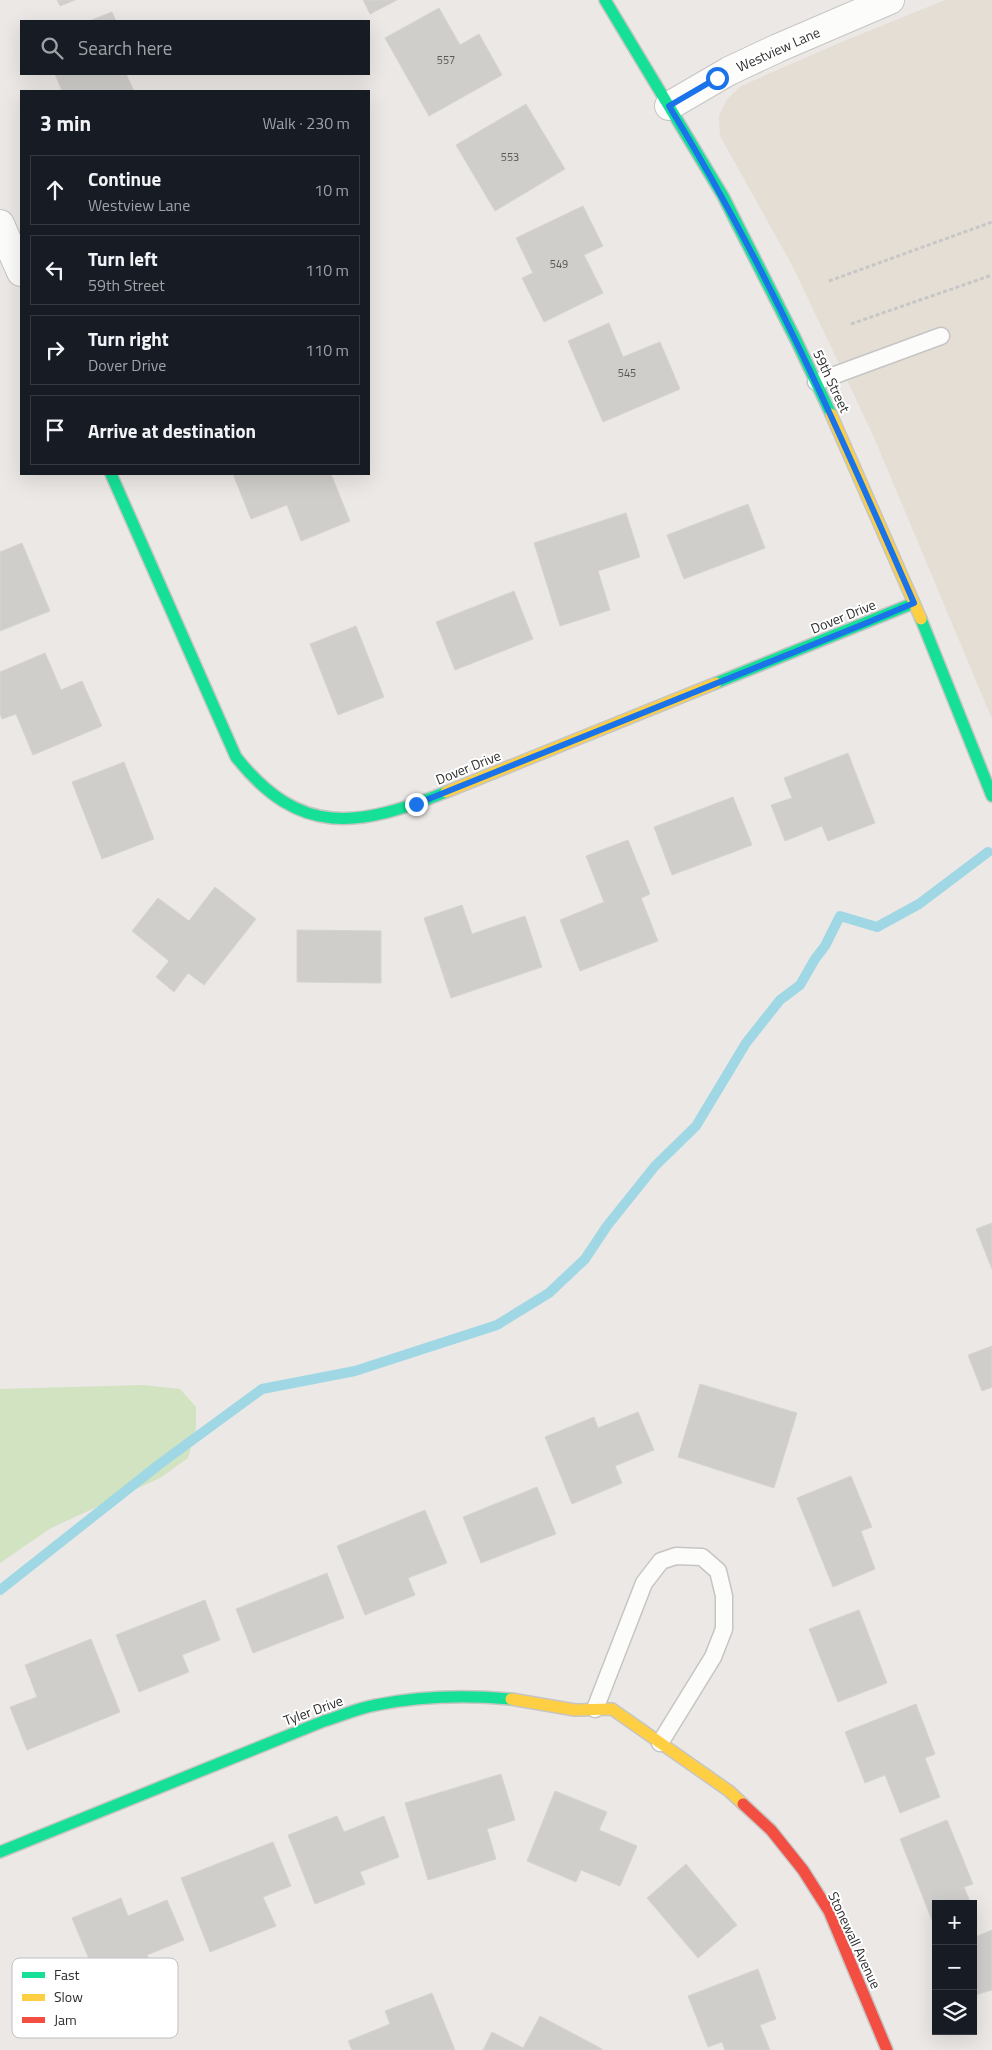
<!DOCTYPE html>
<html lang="en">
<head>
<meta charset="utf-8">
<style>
	:root { --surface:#171b24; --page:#20242c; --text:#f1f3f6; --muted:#9ea1a6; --line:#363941 }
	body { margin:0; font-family:"Titillium Web",sans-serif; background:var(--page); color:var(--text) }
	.controls { position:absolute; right:15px; bottom:15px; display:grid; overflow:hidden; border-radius:0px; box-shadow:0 5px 20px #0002 }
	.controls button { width:45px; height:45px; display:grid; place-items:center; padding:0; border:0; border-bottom:1px solid var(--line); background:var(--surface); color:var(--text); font:25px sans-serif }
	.stop { position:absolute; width:15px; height:15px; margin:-11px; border:4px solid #1a73e8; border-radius:50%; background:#fff }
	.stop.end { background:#1a73e8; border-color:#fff; box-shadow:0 1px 5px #0008 }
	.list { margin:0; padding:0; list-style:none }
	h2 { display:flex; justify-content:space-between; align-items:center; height:65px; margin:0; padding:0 20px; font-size:21px }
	h2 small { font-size:16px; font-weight:400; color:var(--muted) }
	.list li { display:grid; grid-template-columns:32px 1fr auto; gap:15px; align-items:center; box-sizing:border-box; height:70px; margin:0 10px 10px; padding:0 10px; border:1px solid var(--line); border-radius:0px }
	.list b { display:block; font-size:19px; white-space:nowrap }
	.list p { margin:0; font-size:16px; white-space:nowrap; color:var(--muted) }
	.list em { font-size:16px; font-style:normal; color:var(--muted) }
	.icon { flex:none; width:28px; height:28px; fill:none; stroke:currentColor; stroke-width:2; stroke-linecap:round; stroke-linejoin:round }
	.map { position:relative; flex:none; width:992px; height:2050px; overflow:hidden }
	.search { position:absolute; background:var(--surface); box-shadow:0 5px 20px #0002; left:20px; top:20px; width:350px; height:55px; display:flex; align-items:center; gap:12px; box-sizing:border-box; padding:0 18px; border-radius:0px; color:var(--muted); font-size:19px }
	.panel { position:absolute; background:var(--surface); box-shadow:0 5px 20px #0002; left:20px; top:90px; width:350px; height:385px; border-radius:0px }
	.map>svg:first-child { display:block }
</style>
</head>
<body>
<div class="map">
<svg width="992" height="2050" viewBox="0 0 992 2050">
	<rect width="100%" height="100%" fill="#ebe8e5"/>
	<path fill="#e4ded4" d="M945,0H992V719L873,435L792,265L720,136L719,116L727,99L741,86L844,41Z"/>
	<path fill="#d1e3c1" d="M144,1385L180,1389L196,1407V1429L188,1458L160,1478L51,1528L0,1563V1389Z"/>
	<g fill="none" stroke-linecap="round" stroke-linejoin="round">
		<path stroke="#a0d7e5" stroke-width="10" d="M0,1590L161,1463L262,1389L355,1371L497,1325L549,1293L585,1259L607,1226L655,1166L696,1126L746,1043L780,1000L800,985L815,959L825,946L840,916L877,927L919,904L988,852"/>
	</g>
	<path fill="#d0cecb" stroke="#d6d4d1" d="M57,0H75L60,6Z
		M363,0H397L370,14Z
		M439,8L460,45L479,34L502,75L429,116L385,38Z
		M112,12L116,21H89Z
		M55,74H126L134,91H62Z
		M526,104L565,169L495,211L456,145Z
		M583,206L603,246L584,255L603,293L544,322L522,278L533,273L516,238Z
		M609,323L623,357L660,342L680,389L603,422L568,341Z
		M233,474H331L350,521L301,541L287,505L251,519Z
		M748,504L765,548L684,579L667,535Z
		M626,513L640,557L598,571L610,610L560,626L534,543Z
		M22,543L50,611L0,631V552Z
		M514,591L533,639L455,670L436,622Z
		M356,626L384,697L338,715L310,644Z
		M45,653L61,690L82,681L102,726L33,755L16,714L2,719L0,713V672Z
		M848,753L875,823L828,841L822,826L785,841L771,805L792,798L784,778Z
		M124,762L154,839L102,859L72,782Z
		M733,797L752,845L672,875L654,827Z
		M628,840L650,894L641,898L658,941L580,971L560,920L604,902L586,856Z
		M215,887L256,919L204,985L188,973L174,992L156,977L169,961L132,931L158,898L189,921Z
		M462,905L472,934L525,916L542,967L451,998L424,918Z
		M297,930L381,931V983L297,982Z
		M992,1223V1269L976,1229Z
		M992,1346V1387L982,1391L968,1355Z
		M700,1384L797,1413L774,1488L678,1457Z
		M638,1412L654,1450L615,1466L622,1483L572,1504L545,1437L594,1417L598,1428Z
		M851,1476L872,1527L861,1531L875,1569L833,1587L797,1498Z
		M537,1487L556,1534L481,1563L463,1517Z
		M425,1510L447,1563L408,1578L415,1595L365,1615L337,1546Z
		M327,1573L344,1618L253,1653L236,1609Z
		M205,1600L220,1640L182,1655L189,1672L139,1692L116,1635Z
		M859,1610L887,1683L838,1702L809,1629Z
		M91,1639L120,1712L27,1750L10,1707L37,1697L25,1665Z
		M916,1704L935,1754L925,1758L940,1797L900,1813L885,1775L865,1783L845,1732Z
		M501,1774L515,1820L487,1829L496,1859L428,1880L405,1803Z
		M555,1791L607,1812L599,1830L637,1846L620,1886L581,1870L576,1882L527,1861Z
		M337,1816L344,1832L384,1816L399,1857L360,1872L365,1884L315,1904L288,1835Z
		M947,1820L973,1884L964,1887L971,1904H936L935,1928L900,1839Z
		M273,1842L291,1886L263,1897L276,1926L210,1952L181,1878Z
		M686,1864L737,1925L698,1958L647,1898Z
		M121,1898L128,1916L167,1900L184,1940L147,1955L152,1967L101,1988L72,1918Z
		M992,1930V1990L975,1995L973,1938Z
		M758,1969L776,2019L760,2025L770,2050H725L722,2042L708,2047L688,1996Z
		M432,1993L455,2050H352L348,2041L390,2024L385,2011Z
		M540,2016L602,2049V2050H483L492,2032L523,2048Z"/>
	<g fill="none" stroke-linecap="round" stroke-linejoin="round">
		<defs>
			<path id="lane" d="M816,382L941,336
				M595,1709L644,1583L661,1561L676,1556L702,1557L718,1571L724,1596V1629L713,1657L660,1743"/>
			<path id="street" d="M669,106L729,71L778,48L890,0
				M0,224L21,272"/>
			<path id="fast" d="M605,0L723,196L796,340L831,414
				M111,474L236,757C300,838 359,827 446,792
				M921,619L992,796
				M716,683L914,603
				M0,1852L324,1721C341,1716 358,1708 376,1705C421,1696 465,1695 511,1699"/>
			<path id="slow" d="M831,414L921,619
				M446,792L716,683
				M511,1699L575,1710L612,1709L729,1791L743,1804"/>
			<path id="jam" d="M743,1804L771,1830L803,1870L829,1911L887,2050"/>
		</defs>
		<use href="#lane" stroke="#c6c5c4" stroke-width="19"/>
		<use href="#street" stroke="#c6c5c4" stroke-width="30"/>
		<use href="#fast" stroke="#c6c5c4" stroke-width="14"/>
		<use href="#slow" stroke="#c6c5c4" stroke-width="14"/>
		<use href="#jam" stroke="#c6c5c4" stroke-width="14"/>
		<path stroke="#c8c7c7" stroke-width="3" stroke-dasharray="4 2.5" stroke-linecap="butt" d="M829,281L992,222
			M851,324L992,275"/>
		<use href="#lane" stroke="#fcfcfb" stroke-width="16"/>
		<use href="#street" stroke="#fcfcfb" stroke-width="28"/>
		<use href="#fast" stroke="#16e098" stroke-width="11"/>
		<use href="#slow" stroke="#ffcf43" stroke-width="11"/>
		<use href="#jam" stroke="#f24e42" stroke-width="11"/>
	</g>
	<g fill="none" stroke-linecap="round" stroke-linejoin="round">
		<path stroke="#1a73e8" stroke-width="6" d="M416,804L864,624L914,603C840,433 766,264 669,106L717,78"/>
	</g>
	<g text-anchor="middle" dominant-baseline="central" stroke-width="4" stroke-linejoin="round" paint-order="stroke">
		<g font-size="11" fill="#585857">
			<text x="446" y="60">557</text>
			<text x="510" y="157">553</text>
			<text x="559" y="264">549</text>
			<text x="627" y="373">545</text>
		</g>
		<g font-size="14" fill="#2e2e2e" stroke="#fff">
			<text transform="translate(778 49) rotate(-24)">Westview Lane</text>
			<text transform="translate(832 381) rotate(65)">59th Street</text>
			<text transform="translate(843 616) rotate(-22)">Dover Drive</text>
			<text transform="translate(468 767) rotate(-22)">Dover Drive</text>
			<text transform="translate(313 1710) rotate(-20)">Tyler Drive</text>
			<text transform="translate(855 1940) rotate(65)">Stonewall Avenue</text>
		</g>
	</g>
	<rect x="12" y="1958" width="166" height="80" rx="8" fill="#fff" stroke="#c0c0c0" stroke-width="1"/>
	<rect x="22" y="1972" width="23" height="6" fill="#16e098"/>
	<rect x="22" y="1994" width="23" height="7" fill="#ffcf43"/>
	<rect x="22" y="2017" width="23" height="6" fill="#f24e42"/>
	<g font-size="14" fill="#2e2e2e">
		<text x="54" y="1980">Fast</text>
		<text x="54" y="2002">Slow</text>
		<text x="54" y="2025">Jam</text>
	</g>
</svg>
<div class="controls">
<button>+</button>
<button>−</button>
<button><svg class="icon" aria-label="layers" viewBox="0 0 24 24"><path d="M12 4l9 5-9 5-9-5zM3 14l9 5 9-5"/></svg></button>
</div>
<div class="stop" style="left:717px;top:78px"></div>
<div class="stop end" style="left:416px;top:804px"></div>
<div class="search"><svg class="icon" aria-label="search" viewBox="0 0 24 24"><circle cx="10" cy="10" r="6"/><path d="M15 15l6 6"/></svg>Search here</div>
<section class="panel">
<h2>3 min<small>Walk · 230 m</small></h2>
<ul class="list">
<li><svg class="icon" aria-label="ahead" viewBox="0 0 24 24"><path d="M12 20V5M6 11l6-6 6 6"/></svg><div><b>Continue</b><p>Westview Lane</p></div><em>10 m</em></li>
<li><svg class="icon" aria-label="left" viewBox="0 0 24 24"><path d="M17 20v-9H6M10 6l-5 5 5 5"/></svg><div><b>Turn left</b><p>59th Street</p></div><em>110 m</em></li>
<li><svg class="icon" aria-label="right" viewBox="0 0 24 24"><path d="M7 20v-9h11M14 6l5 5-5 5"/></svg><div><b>Turn right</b><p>Dover Drive</p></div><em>110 m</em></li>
<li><svg class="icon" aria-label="arrive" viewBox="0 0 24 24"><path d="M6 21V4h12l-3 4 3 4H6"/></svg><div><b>Arrive at destination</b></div></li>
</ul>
</section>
</div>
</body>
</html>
